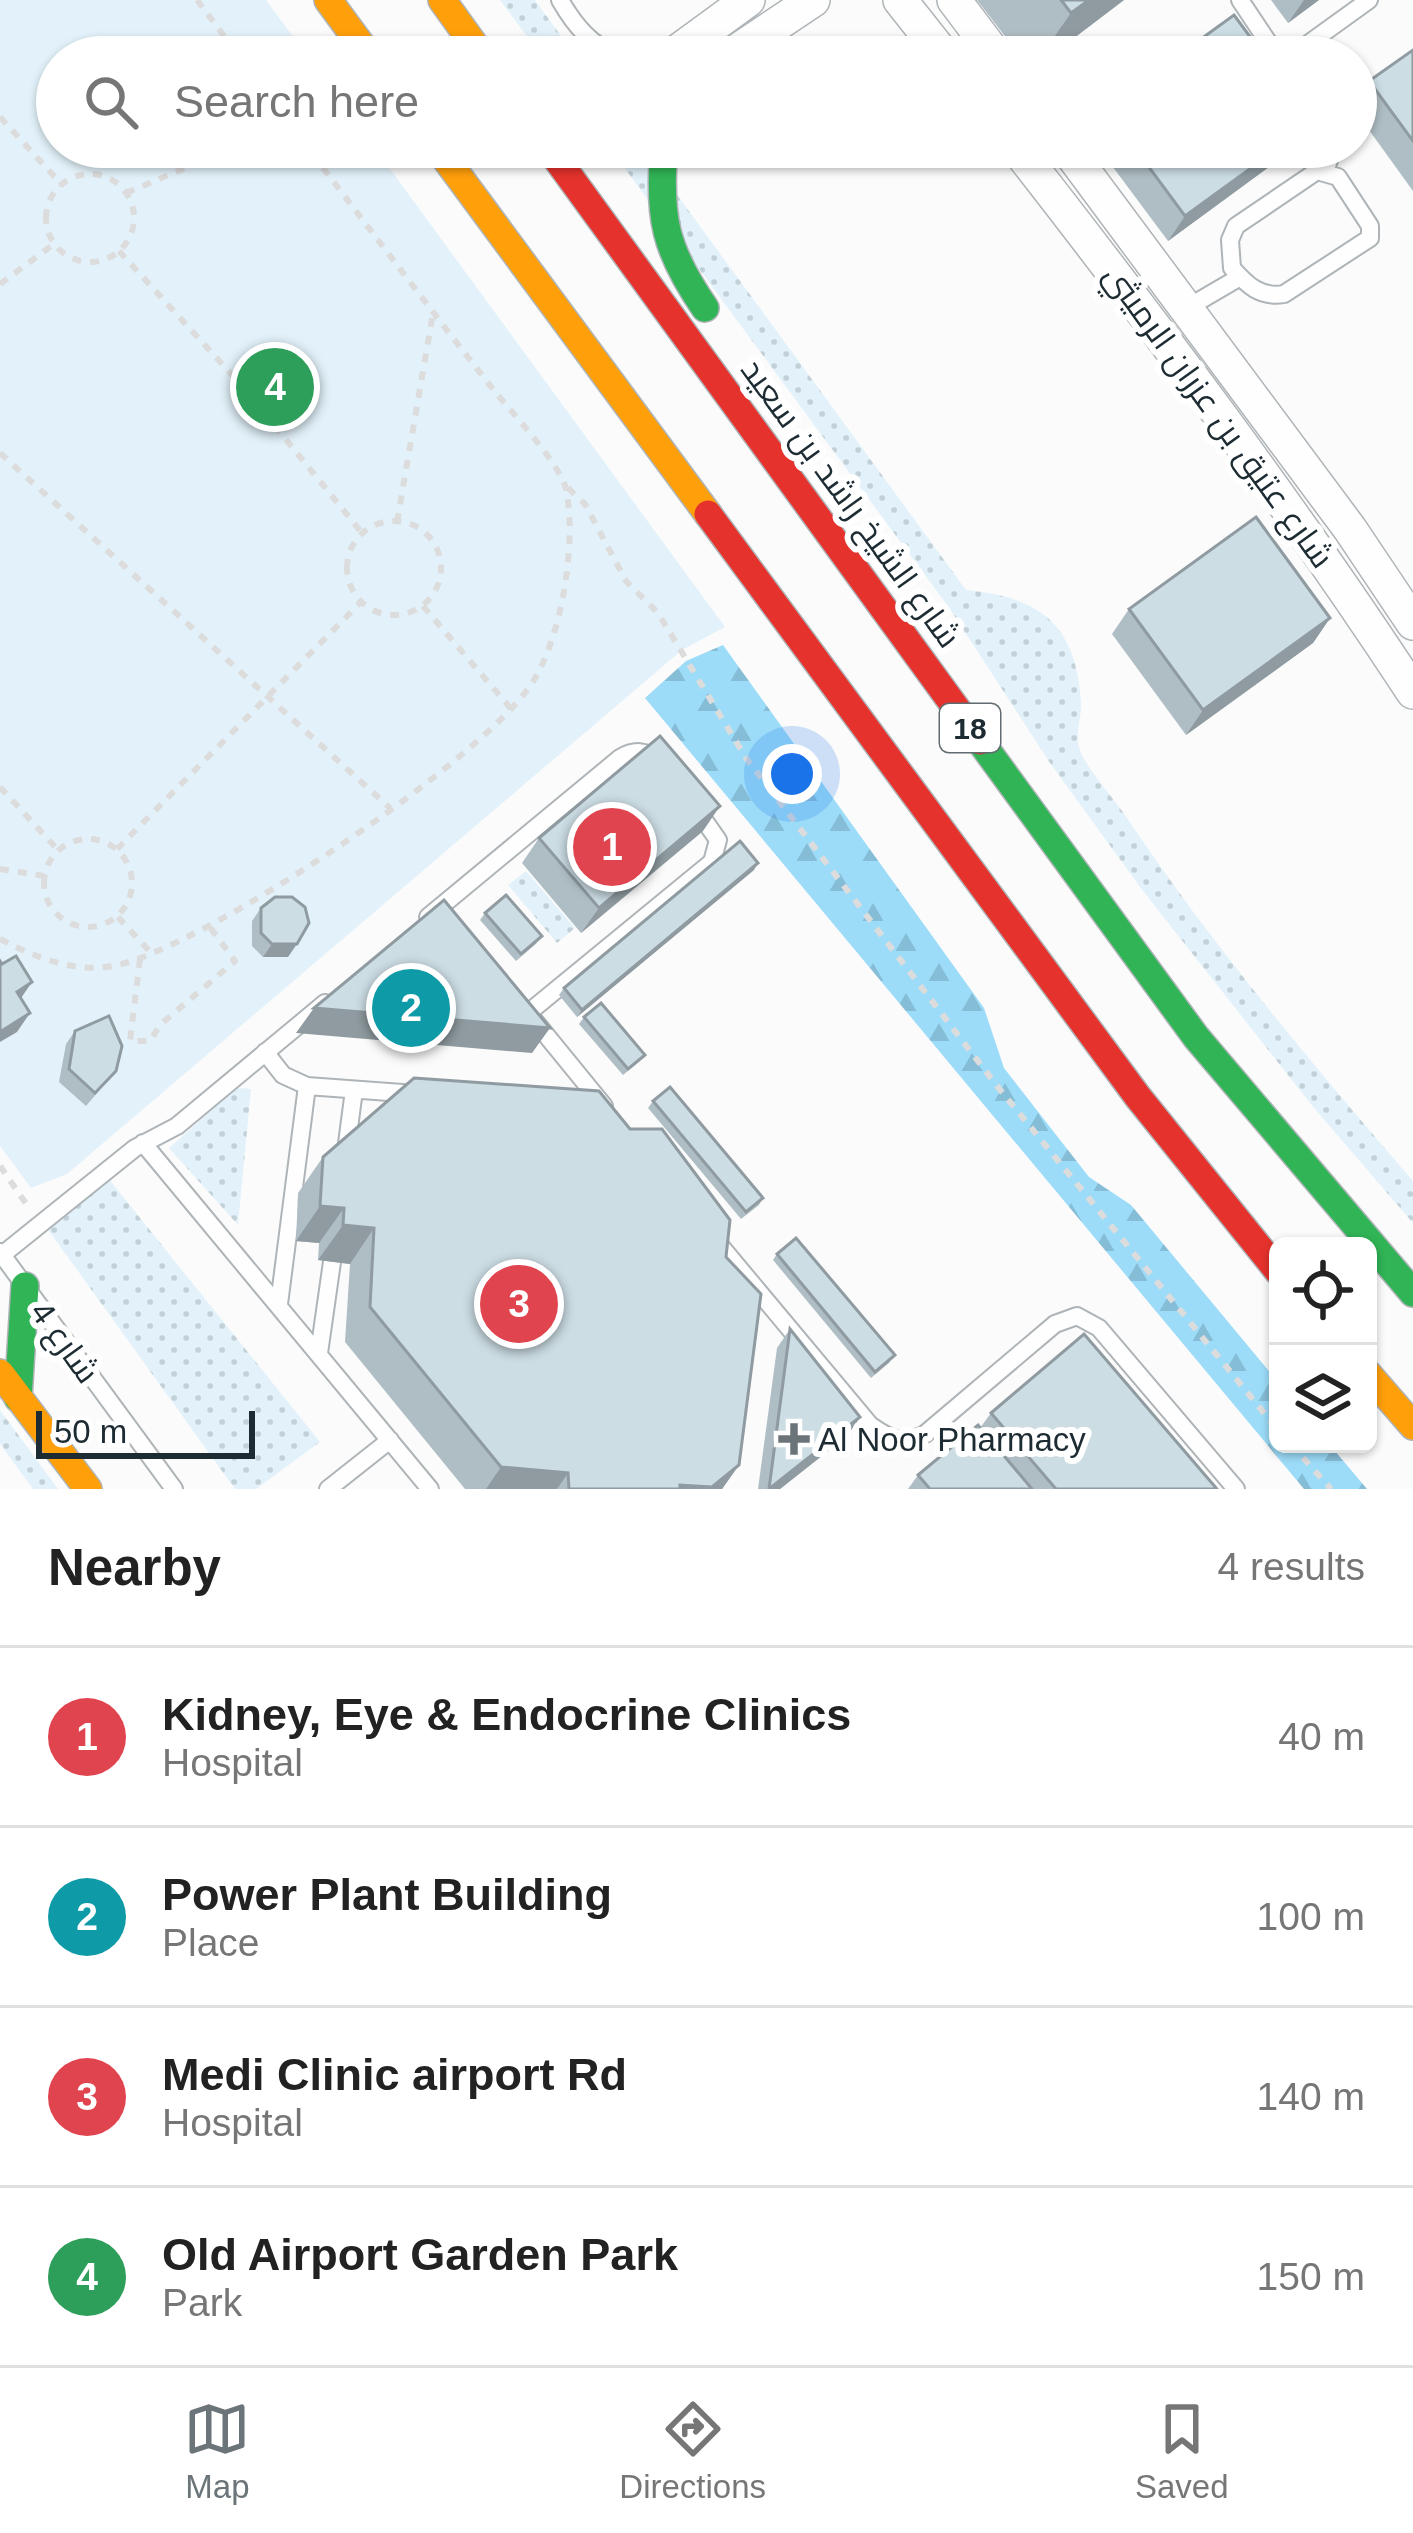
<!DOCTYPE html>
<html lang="en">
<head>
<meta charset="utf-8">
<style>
	:root { --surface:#fff; --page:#f2f2f2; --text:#222; --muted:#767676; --line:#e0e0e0; --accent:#6b7478 }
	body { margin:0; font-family:Arial,Cairo,sans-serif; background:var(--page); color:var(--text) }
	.controls { position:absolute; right:36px; bottom:36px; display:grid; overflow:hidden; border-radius:18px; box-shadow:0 3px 9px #0004 }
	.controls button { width:108px; height:108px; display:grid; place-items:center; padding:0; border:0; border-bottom:3px solid var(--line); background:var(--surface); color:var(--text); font:60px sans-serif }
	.scale { position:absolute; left:36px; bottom:30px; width:219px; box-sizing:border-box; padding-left:12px; border:6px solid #1d2b32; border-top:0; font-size:33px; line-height:42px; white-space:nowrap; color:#1d2b32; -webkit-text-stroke:9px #fff; paint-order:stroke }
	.you { position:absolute; left:792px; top:774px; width:42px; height:42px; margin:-30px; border:9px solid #fff; border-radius:50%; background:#1a73e8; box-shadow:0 0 0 18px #1a73e833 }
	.badge { display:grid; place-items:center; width:78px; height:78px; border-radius:50%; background:var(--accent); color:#fff; font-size:39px; font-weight:700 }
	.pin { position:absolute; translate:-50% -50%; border:6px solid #fff; box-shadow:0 3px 12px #0006 }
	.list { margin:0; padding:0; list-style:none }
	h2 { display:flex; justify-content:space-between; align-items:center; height:156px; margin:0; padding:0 48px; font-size:51px }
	h2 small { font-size:39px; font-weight:400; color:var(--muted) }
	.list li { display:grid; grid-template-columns:78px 1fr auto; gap:36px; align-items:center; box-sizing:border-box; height:180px; padding:0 48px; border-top:3px solid var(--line) }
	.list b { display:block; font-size:45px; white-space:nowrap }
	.list p { margin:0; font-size:39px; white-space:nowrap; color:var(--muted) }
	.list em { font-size:39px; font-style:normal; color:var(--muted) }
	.icon { flex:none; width:66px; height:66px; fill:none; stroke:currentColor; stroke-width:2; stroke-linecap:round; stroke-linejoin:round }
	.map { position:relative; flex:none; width:1413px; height:1489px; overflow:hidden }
	.search { position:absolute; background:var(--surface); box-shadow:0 3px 9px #0004; left:36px; right:36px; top:36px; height:132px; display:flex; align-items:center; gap:30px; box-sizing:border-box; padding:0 42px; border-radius:66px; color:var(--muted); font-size:45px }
	.sheet { height:876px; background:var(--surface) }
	nav { display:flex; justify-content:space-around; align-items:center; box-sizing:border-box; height:168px; border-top:3px solid var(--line); background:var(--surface); font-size:33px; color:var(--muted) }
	nav a { display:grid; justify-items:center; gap:6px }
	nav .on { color:var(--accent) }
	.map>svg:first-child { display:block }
</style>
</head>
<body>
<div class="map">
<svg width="1413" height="1489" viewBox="0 0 1413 1489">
	<defs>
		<pattern id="grass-dots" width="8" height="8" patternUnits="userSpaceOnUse" patternTransform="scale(3)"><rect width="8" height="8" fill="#e3f2fa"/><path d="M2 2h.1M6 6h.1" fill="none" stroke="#c2d0d7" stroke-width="1.8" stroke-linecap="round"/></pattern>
		<pattern id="forest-firs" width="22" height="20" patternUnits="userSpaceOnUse" patternTransform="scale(3)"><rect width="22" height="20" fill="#9cdcf9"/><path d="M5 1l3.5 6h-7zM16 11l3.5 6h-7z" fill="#86bdd6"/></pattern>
	</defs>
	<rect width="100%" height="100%" fill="#fbfbfb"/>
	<path fill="url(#grass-dots)" d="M500,0H535L576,57H542Z
		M609,147H642L966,590C1041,597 1076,625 1081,702C1082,715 1075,734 1079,747C1083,764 1114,799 1125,815C1211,944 1312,1064 1413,1181V1223L1314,1108L1143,891L1050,763L950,609Z
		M526,871L575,928L557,943L508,885Z
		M237,1088L251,1089L238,1225L169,1148Z
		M104,1173L320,1442L256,1489H235L44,1224Z
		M0,1410L58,1489H33L0,1444Z"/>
	<path fill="url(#forest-firs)" d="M723,645L984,1008L1004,1068L1089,1177L1131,1205L1278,1382V1444H1329L1367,1489H1304L645,698L686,661Z"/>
	<path fill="#e3f2fa" d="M0,0H266L308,57H57V147H374L725,627L682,650L67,1174L31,1188L0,1146Z"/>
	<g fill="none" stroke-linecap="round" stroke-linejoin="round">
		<defs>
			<path id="lane" d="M560,0C575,26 591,45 619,57
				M1240,0L1278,57
				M1290,57L1369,0
				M1317,171L1338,177L1370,226V238L1284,294C1260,298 1247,285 1232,268L1230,240L1236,226Z
				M1325,171L1334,147
				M1187,308L1240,277
				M428,917L620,758C633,750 647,749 658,762
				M528,1013L712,862L718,840L697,810
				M533,1019L604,1106
				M265,1052L283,1075L307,1086L416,1094
				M143,1143L430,1489
				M346,1151L354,1090
				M713,1237L870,1425C890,1439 902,1446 925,1434L1055,1324L1077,1316L1099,1328L1236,1489
				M0,1252L174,1489
				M2,1255L135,1148L177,1126L325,1003
				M279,1304L307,1086
				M319,1353L332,1262
				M328,1489L390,1440"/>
			<path id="street" d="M900,0L945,57
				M954,0L997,57
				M670,57L748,0
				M728,57L813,0
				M1016,147C1154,324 1290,504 1413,692
				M1066,147L1350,529L1413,623"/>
			<path id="fast" d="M664,147C658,217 665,250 705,308
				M980,741L1196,1037L1413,1293
				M18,1398L25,1286"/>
			<path id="slow" d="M328,0L370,57
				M442,0L483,57
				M437,147L708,514
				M0,1373L88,1489
				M1368,1374L1413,1426"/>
			<path id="jam" d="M548,147L980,741
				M708,514L1138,1097L1278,1271"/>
		</defs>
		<use href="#lane" stroke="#aeb4b7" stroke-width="20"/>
		<use href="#street" stroke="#aeb4b7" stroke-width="36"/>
		<use href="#fast" stroke="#aeb4b7" stroke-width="30"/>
		<use href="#slow" stroke="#aeb4b7" stroke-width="30"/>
		<use href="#jam" stroke="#aeb4b7" stroke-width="30"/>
		<path stroke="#dcdcdc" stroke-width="6" stroke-dasharray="9 9" stroke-linecap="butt" d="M197,0L240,57
			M0,117L62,185
			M46 218a44 44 0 1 1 88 0a44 44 0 1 1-88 0Z
			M126,193L235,147
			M119,251L244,388L362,533
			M0,284L54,244
			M0,453L390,808
			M568,488L585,504L626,581L658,613L746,758L997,1086L1278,1430
			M347 568a47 47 0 1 1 94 0a47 47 0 1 1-94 0Z
			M397,522L433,313
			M423,606L512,710
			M0,787L58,850
			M44 883a44 44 0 1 1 88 0a44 44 0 1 1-88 0Z
			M117,849L361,602
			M0,869L44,876
			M118,917L152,954
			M0,939C35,957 72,973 113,966C203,949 483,760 532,683C562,637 577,542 566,489C561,466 513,413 496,393C432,312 370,229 307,147
			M140,959L130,1041H150L160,1025L235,961L209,926
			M0,1166L29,1208
			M1291,1444L1331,1489"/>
		<use href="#lane" stroke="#fefefe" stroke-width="16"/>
		<use href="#street" stroke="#fefefe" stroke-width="33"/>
		<use href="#fast" stroke="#30b455" stroke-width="27"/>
		<use href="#slow" stroke="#ff9f0a" stroke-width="27"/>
		<use href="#jam" stroke="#e5322d" stroke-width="27"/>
	</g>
	<path fill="#afbec4" d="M977,0H1124L1049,57H1021Z
		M1271,0H1319L1288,23Z
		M1413,50V191L1356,112V100L1369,81Z
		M1098,147H1296L1168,241Z
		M1129,609L1330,618L1313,643L1186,735L1112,634Z
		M703,831L581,933L522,863L539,838Z
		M754,870L577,1017L559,995L564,988Z
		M261,908L288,957H263L252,946V921Z
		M485,913L537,943L516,961L480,920Z
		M584,1017L640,1061L623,1075L579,1024Z
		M75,1031L116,1071L86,1106L59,1082L66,1044Z
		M653,1101L763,1198L759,1205L741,1219L648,1108Z
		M323,1157L726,1257L739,1465L722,1489H465L345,1342L350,1264L318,1260L319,1243L296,1241L298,1193Z
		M777,1254L890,1362L871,1378L773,1260Z
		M790,1329L860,1417L847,1436L780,1489H758L777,1348Z
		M991,1413L1217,1489H908L918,1475L980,1428Z"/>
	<path fill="#8f9ba0" d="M1089,0H1124L1049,57H1040L1071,13Z
		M1304,0H1319L1288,23Z
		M1280,147H1296L1168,241L1185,216Z
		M1330,618L1313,643L1186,735L1203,710Z
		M720,806L703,831L581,933L599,908Z
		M758,863L754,870L577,1017L582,1010Z
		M272,944H297L288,957H263Z
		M32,982L19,1001L17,992Z
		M314,1008L550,1028L532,1053L296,1033Z
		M30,1013L17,1032L0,1042V1032Z
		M320,1206L344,1208L319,1243L296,1241Z
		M343,1225L374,1228L350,1264L318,1260Z
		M860,1417L847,1436L780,1489H770Z
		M739,1465L722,1489H677L680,1485Z
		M501,1467L568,1473L557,1489H486Z"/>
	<path fill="#ccdde4" stroke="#8f9ba0" stroke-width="3" d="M1061,0H1089L1071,13Z
		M1234,15L1265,57H1176Z
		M1413,50V141L1369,81Z
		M1134,147H1280L1185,216Z
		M1256,517L1330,618L1203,710L1129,609Z
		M660,736L720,806L599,908L539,838Z
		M740,841L758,863L582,1010L564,988Z
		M506,895L542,936L521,954L485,913Z
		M275,897H292L305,907L309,923L297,944H272L261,933V908Z
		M444,900L550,1028L314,1008Z
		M16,956L32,982L17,992L30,1013L0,1032V961L2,964Z
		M601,1003L645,1055L628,1069L584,1017Z
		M109,1016L122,1046L116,1071L95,1093L69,1069L75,1031Z
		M414,1078L599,1091L630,1129H662L730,1220L726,1257L761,1294L739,1465L712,1487L680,1485V1489H569L568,1473L501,1467L370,1307L374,1228L343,1225L344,1208L320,1206L323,1157Z
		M670,1087L763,1198L746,1212L653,1101Z
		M796,1238L895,1355L875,1372L777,1254Z
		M790,1329L860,1417L769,1489Z
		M1084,1334L1217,1489H1056L991,1413Z
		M978,1425L1032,1489H930L918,1475Z"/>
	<path fill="#6b7478" stroke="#fff" stroke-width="4.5" d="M788 1421h12v12h12v12h-12v12h-12v-12h-12v-12h12z"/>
	<g text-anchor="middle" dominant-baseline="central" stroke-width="12" stroke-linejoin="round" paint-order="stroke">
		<rect fill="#fff" stroke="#616b70" stroke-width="3" x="940" y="704" width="60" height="48" rx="9"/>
		<g font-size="30" font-weight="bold" fill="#1d2b32">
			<text x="970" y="728">18</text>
		</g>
		<g font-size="33" fill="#1d2b32" stroke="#fff">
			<text transform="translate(1219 416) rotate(54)">شارع عتيق بن عزران الرميثي</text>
			<text transform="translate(851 503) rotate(54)">شارع الشيخ راشد بن سعيد</text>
			<text transform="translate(65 1342) rotate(54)">شارع 4</text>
		</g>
		<g font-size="33" fill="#1d2b32" stroke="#fff" text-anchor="start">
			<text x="818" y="1439">Al Noor Pharmacy</text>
		</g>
	</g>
</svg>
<div class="controls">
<button><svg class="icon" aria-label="locate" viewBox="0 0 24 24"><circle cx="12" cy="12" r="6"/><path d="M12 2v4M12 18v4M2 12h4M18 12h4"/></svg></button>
<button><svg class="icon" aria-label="layers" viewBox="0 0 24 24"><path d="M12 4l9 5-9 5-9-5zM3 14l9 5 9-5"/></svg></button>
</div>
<div class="scale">50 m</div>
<div class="you"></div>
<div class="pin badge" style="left:612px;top:847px;background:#e0444e">1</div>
<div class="pin badge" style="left:411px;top:1008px;background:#0f9aa8">2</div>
<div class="pin badge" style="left:519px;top:1304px;background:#e0444e">3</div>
<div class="pin badge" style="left:275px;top:387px;background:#2e9e5b">4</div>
<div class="search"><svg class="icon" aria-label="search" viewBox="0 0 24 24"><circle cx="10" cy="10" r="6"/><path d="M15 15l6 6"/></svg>Search here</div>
</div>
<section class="sheet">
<h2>Nearby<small>4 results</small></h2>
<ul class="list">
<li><span class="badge" style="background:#e0444e">1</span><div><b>Kidney, Eye &amp; Endocrine Clinics</b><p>Hospital</p></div><em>40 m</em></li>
<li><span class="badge" style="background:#0f9aa8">2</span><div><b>Power Plant Building</b><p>Place</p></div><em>100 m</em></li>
<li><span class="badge" style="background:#e0444e">3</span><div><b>Medi Clinic airport Rd</b><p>Hospital</p></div><em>140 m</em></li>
<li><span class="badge" style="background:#2e9e5b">4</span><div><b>Old Airport Garden Park</b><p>Park</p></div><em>150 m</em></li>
</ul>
</section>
<nav>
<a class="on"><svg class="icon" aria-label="map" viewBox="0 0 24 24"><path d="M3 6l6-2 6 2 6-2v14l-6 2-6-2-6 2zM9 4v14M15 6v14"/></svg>Map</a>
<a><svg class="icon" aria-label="directions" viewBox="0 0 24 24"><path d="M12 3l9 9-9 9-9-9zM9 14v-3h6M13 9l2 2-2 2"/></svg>Directions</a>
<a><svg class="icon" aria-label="saved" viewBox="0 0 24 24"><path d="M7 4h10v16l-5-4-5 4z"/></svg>Saved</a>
</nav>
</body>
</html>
